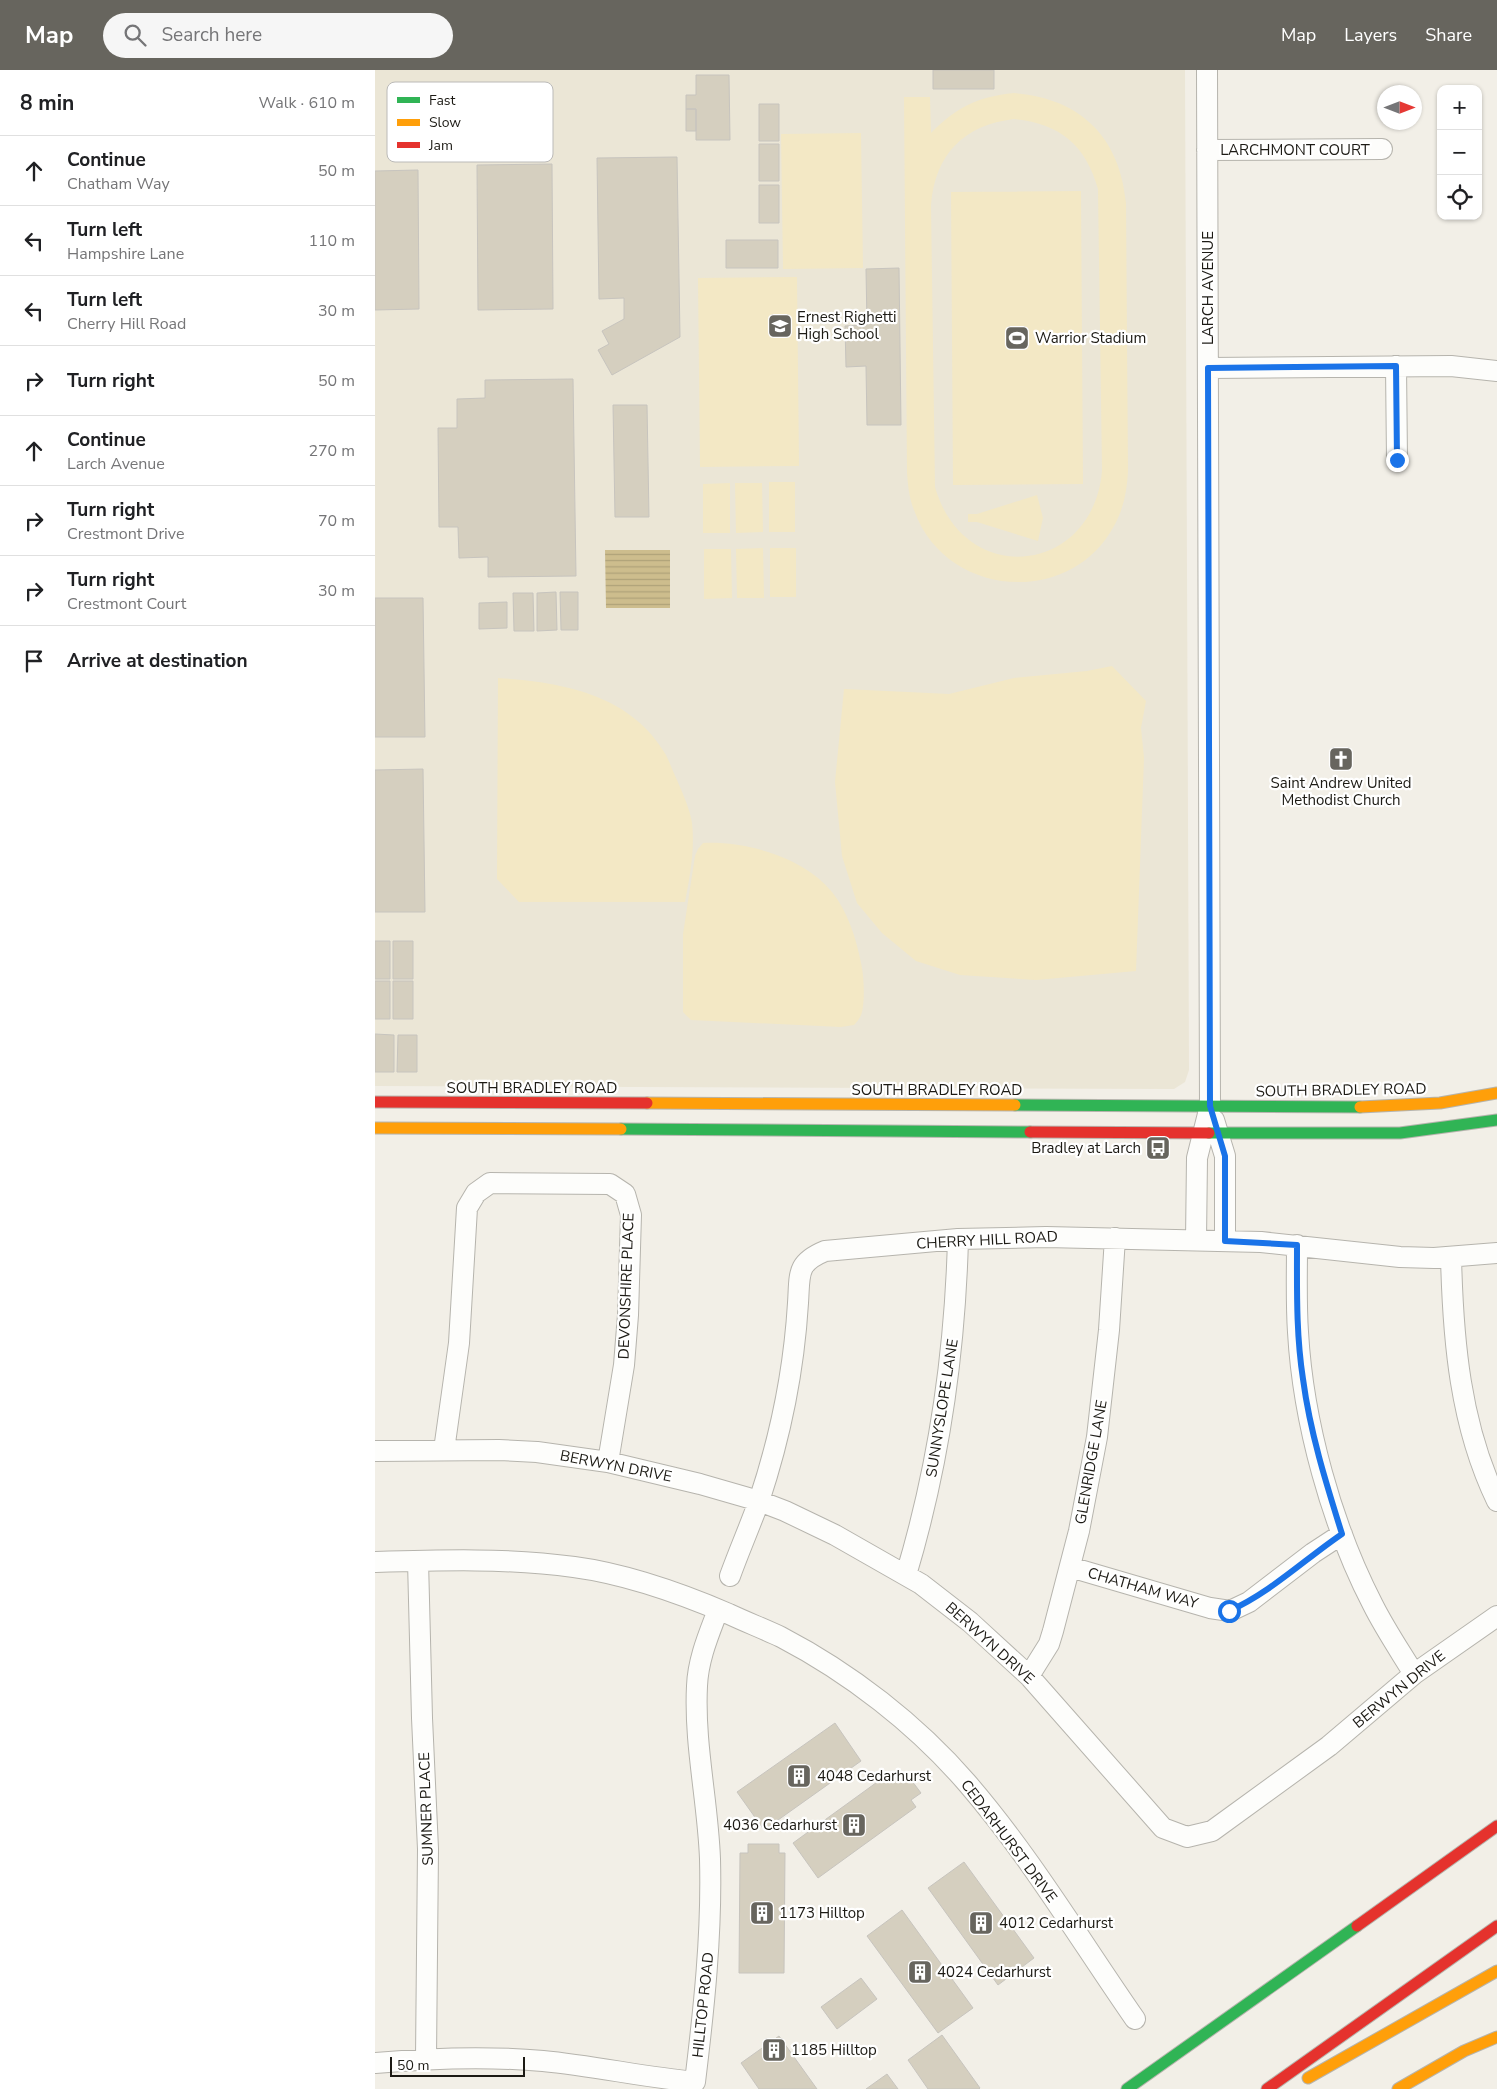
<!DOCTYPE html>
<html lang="en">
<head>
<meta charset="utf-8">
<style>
	:root { --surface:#fff; --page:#f6f6f6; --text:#202124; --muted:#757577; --line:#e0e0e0; --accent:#67655e }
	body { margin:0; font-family:"Nunito Sans",sans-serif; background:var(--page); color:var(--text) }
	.controls { position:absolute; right:15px; top:15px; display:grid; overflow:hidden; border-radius:10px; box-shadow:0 1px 4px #0004 }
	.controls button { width:45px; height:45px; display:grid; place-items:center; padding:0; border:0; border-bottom:1px solid var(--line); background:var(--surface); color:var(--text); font:25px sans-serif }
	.compass { position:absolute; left:1002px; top:15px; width:45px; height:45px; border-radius:50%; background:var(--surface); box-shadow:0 1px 4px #0004; rotate:90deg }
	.scale { position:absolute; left:15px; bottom:12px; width:135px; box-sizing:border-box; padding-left:5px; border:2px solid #1c1a14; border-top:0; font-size:14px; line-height:18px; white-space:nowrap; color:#1c1a14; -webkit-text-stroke:4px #fff; paint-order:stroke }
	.stop { position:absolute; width:15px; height:15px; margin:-11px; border:4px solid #1a73e8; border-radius:50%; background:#fff }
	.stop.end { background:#1a73e8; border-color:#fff; box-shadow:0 1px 5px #0008 }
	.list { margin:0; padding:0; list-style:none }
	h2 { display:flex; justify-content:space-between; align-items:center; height:65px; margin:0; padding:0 20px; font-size:21px }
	h2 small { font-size:16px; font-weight:400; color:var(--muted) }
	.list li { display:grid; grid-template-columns:32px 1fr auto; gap:15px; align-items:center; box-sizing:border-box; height:70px; padding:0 20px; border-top:1px solid var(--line) }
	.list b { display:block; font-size:19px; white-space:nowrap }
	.list p { margin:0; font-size:16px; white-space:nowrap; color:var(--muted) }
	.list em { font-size:16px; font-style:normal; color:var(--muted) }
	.icon { flex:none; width:28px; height:28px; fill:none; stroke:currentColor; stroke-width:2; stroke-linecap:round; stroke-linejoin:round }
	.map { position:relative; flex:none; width:1122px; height:2019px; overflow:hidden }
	header { display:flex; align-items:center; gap:30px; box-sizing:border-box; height:70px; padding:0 25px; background:var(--accent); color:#fff }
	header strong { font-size:24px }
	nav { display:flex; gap:28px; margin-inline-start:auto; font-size:18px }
	.search { width:350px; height:45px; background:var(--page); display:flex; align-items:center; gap:12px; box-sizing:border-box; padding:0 18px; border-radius:28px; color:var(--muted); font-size:19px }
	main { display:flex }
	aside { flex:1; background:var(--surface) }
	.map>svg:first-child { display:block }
</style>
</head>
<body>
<header>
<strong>Map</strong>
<div class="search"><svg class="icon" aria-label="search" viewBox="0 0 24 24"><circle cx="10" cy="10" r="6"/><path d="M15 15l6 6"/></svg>Search here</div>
<nav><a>Map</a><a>Layers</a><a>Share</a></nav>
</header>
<main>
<aside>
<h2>8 min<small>Walk · 610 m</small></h2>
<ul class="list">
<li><svg class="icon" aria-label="ahead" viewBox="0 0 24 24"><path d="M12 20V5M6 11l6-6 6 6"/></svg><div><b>Continue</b><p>Chatham Way</p></div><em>50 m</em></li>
<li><svg class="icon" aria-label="left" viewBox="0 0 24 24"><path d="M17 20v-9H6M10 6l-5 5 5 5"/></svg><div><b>Turn left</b><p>Hampshire Lane</p></div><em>110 m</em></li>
<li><svg class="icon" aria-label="left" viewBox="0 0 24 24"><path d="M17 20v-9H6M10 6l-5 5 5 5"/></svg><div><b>Turn left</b><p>Cherry Hill Road</p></div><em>30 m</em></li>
<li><svg class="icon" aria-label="right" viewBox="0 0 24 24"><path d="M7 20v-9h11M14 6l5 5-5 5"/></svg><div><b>Turn right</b></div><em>50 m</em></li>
<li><svg class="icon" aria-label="ahead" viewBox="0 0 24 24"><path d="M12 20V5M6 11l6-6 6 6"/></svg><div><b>Continue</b><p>Larch Avenue</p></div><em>270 m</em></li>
<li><svg class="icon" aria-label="right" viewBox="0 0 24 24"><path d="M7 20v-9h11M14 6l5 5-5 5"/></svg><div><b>Turn right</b><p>Crestmont Drive</p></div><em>70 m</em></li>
<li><svg class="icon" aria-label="right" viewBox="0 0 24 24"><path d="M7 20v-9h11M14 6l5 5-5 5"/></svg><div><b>Turn right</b><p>Crestmont Court</p></div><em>30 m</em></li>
<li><svg class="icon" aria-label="arrive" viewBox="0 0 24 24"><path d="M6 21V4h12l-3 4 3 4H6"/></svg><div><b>Arrive at destination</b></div></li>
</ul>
</aside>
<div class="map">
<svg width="1122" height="2019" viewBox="0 0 1122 2019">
	<defs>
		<pattern id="water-rules" width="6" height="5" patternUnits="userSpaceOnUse" patternTransform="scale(1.25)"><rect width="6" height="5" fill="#cdbd8d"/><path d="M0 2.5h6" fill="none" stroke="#afa279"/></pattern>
	</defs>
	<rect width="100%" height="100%" fill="#f2efe7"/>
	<path fill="#ebe6d6" d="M0,0H810L814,1000L810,1012L799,1019L0,1016Z"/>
	<path fill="#f3e8c5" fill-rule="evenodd" d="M639,23C705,28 745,67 751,133L753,401C752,420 749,438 739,456C695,538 570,528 539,440C534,428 533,415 532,403L529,27H555L556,63C582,37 602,27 639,23ZM639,49C684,53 711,75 723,119L727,401C718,505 589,519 560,417L556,135C560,84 589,55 639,49Z
		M486,63L488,198L408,199L406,64Z
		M706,121L708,414L578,415L576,122Z
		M422,207L424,396L325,397L323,208Z
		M394,412H420V462H394Z
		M355,413V463H328V414Z
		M360,413H387L388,462L361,463Z
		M662,425L668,448L663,471L602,452H593V444H602Z
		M388,478L389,528H362L361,479Z
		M395,478H421V527H395Z
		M329,479H356L357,528L329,529Z
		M737,596L771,631L766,658L769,688L761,901L661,910L585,905L541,891L507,863L482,833L467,786L460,712L469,619L574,624L639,608L712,601Z
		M123,608C186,612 256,624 291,685C295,693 298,702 302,710C307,722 315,739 317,753C320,779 315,806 310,832H144L122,809Z
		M328,773C371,771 429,787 457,822C473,842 481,868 486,893C489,906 490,929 487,942C486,947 482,952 479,955L466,957L316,950L308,942V864L320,786L323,779Z"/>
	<path fill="url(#water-rules)" d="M295,480V538H231L230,480Z"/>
	<path fill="#d5cfbf" stroke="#c7c4be" d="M558,0H619V19H558Z
		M321,5H354L355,70H321V39H311V25H321Z
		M384,34H404V71H384Z
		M311,39H321V61H311Z
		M384,74H404V111H384Z
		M302,87L305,267L237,305L223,280L234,274L227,261L249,249V228L224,229L222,88Z
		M177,94L178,239L103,240L102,95Z
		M43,100L44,239L0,240V101Z
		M384,115H404V153H384Z
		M351,170H403V198H351Z
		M524,198L526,355H492L491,296L471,297L470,256L492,255L491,199Z
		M198,309L201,506L113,507V487L84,488L83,457H64L63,358H82V329L110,328V310Z
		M238,335H272L274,447H240Z
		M181,522L182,560L162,561V523Z
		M185,522H203V560H186Z
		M138,523H158L159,561H139Z
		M0,528H48L50,667H0Z
		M132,532V558L104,559V533Z
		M48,699L50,842H0V700Z
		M0,871H15V909H0Z
		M18,871H38V909H18Z
		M0,911H15V949H0Z
		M18,911H38V949H18Z
		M0,964L19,965V1002H0Z
		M23,965H42V1002H22Z
		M460,1653L486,1691L389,1760L362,1722Z
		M516,1702L522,1710L531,1703L546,1723L536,1730L541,1737L443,1808L418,1773Z
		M373,1774H404V1783H410L409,1903H364L365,1783H373Z
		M589,1792L659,1888L623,1915L553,1818Z
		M527,1840L598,1938L563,1963L492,1866Z
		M486,1908L502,1929L462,1959L446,1937Z
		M567,1965L605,2018L604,2019H553L533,1990Z
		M404,1966L442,2019H384L366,1993Z
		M512,2004L523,2019H491Z"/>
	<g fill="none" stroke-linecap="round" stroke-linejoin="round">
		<defs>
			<path id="street" d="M832,80L1007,79
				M1021,296L1022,390
				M833,298L1076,296L1122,301
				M839,1050L850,1086V1171
				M821,1170L822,1088L835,1036L832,0
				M922,1175C922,1204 921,1233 923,1262C928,1352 957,1456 998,1535C1010,1559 1025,1581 1039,1604
				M1076,1187C1078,1270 1085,1355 1122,1431
				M69,1380L84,1273L92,1138L101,1123L115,1113L235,1114L250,1124L256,1145L253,1245L249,1295L233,1392
				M0,1381L124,1380L162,1382L233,1392L325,1414L384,1431L410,1441L460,1465L546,1514L595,1552L654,1606L788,1758L812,1767L837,1761L954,1676L1039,1604L1122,1546
				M43,1491L47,1648L53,1779L51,1988
				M0,1492C67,1490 133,1488 199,1497C252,1504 305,1523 354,1544C371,1552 389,1559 406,1567C475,1603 541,1654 592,1713C655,1786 705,1870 760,1949
				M695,1497L835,1538L855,1541L874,1532L938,1483L967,1464
				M531,1505C564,1395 580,1283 583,1169
				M355,1506C364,1481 375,1456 384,1431C405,1368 419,1299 423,1233C425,1204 421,1193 450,1181L583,1169L671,1167L886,1172L1025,1187L1059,1188L1122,1183
				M654,1606L674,1574L678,1561L704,1461L722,1367L734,1260L740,1168
				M0,1993C56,1988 112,1986 168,1991C219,1996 269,2007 320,2012C329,1938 337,1864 335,1789C333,1732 319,1674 322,1616C323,1589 334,1564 343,1540"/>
			<path id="fast" d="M640,1035L985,1037
				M246,1059L655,1062
				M834,1063H1025L1122,1050
				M752,2019L982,1856"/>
			<path id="slow" d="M272,1033L640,1035
				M985,1037L1065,1033L1122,1023
				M0,1058L246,1059
				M933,2008L1122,1901
				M1023,2019L1089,1981L1122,1967"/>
			<path id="jam" d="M0,1032L272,1033
				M655,1062L834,1063
				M982,1856L1122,1756
				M892,2019L1122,1856"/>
		</defs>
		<use href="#street" stroke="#b6b4ad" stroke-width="22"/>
		<use href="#fast" stroke="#b6b4ad" stroke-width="13"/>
		<use href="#slow" stroke="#b6b4ad" stroke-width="13"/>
		<use href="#jam" stroke="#b6b4ad" stroke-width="13"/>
		<use href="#street" stroke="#fdfdfb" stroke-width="20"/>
		<use href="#fast" stroke="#30b455" stroke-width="11"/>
		<use href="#slow" stroke="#ff9f0a" stroke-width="11"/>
		<use href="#jam" stroke="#e5322d" stroke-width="11"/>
	</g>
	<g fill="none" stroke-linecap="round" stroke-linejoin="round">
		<path stroke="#1a73e8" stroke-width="6" d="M854,1541C895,1523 930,1489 967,1464C951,1413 935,1362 928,1309C921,1264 922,1220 922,1175L850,1171V1086L835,1036L833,298L1021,296L1022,390"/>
	</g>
	<defs>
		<symbol id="school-square" viewBox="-11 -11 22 22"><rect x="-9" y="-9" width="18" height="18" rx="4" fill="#67655e" stroke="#fff"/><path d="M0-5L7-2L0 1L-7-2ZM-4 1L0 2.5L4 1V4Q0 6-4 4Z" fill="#fff"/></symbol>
		<symbol id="stadium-square" viewBox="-11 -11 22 22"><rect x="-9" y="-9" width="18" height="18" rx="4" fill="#67655e" stroke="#fff"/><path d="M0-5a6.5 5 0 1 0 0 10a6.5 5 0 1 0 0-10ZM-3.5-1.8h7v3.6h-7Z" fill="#fff"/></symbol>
		<symbol id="church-square" viewBox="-11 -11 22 22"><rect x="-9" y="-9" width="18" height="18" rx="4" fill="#67655e" stroke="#fff"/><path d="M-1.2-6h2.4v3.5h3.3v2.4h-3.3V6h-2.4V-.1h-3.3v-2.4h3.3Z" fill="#fff"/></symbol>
		<symbol id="bus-square" viewBox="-11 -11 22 22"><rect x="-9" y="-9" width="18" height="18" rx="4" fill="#67655e" stroke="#fff"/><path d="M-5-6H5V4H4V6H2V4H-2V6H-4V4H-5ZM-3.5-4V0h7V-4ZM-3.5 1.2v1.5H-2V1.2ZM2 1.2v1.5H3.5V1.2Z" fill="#fff"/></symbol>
		<symbol id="building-square" viewBox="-11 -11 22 22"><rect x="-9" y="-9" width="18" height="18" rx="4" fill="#67655e" stroke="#fff"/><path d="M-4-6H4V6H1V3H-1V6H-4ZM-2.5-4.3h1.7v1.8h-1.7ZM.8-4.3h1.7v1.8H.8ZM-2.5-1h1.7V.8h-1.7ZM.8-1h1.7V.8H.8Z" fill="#fff"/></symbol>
	</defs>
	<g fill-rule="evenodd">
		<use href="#school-square" x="391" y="242" width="28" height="28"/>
		<use href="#stadium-square" x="628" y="254" width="28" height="28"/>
		<use href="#church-square" x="952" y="675" width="28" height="28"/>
		<use href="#bus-square" x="769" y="1064" width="28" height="28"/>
		<use href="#building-square" x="410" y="1692" width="28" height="28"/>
		<use href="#building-square" x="465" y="1741" width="28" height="28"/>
		<use href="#building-square" x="373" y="1829" width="28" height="28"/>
		<use href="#building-square" x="592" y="1839" width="28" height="28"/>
		<use href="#building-square" x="531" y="1888" width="28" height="28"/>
		<use href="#building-square" x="385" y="1966" width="28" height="28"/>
	</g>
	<g text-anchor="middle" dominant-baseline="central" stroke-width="4.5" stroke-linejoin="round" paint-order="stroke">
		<g font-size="15" fill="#1c1a14" stroke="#fff">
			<text x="920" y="80">LARCHMONT COURT</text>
			<text transform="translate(833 218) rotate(-90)">LARCH AVENUE</text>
			<text x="157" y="1018">SOUTH BRADLEY ROAD</text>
			<text x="562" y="1020">SOUTH BRADLEY ROAD</text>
			<text transform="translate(966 1020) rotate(-1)">SOUTH BRADLEY ROAD</text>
			<text transform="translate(612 1170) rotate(-3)">CHERRY HILL ROAD</text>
			<text transform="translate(251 1216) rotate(-88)">DEVONSHIRE PLACE</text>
			<text transform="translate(567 1338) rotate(-81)">SUNNYSLOPE LANE</text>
			<text transform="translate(716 1392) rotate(-80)">GLENRIDGE LANE</text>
			<text transform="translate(241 1396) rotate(11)">BERWYN DRIVE</text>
			<text transform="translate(768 1518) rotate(16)">CHATHAM WAY</text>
			<text transform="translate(615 1573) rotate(42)">BERWYN DRIVE</text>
			<text transform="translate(1024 1619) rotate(-39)">BERWYN DRIVE</text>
			<text transform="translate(51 1739) rotate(-92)">SUMNER PLACE</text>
			<text transform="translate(634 1771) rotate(53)">CEDARHURST DRIVE</text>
			<text transform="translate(328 1935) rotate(-84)">HILLTOP ROAD</text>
		</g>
		<g font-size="15" fill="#1c1a14" stroke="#fff" text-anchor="start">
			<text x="422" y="247">Ernest Righetti<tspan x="422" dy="17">High School</tspan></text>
			<text x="660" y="268">Warrior Stadium</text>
			<text x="966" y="713" text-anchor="middle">Saint Andrew United<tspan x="966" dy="17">Methodist Church</tspan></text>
			<text x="766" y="1078" text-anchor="end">Bradley at Larch</text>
			<text x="442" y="1706">4048 Cedarhurst</text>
			<text x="462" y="1755" text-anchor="end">4036 Cedarhurst</text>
			<text x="404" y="1843">1173 Hilltop</text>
			<text x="624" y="1853">4012 Cedarhurst</text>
			<text x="562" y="1902">4024 Cedarhurst</text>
			<text x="416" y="1980">1185 Hilltop</text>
		</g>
	</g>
	<rect x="12" y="12" width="166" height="80" rx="8" fill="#fff" stroke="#bbbab8" stroke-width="1"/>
	<rect x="22" y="27" width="23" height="6" fill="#30b455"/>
	<rect x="22" y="49" width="23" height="7" fill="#ff9f0a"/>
	<rect x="22" y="72" width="23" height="6" fill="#e5322d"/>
	<g font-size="14" fill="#1c1a14">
		<text x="54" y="35">Fast</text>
		<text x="54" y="57">Slow</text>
		<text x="54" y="80">Jam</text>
	</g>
</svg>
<div class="controls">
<button>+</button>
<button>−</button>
<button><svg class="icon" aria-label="locate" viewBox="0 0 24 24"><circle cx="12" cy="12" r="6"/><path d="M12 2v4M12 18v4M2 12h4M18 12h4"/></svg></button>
</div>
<svg class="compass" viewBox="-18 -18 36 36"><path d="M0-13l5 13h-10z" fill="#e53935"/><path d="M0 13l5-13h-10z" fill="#757577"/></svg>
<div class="scale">50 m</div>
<div class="stop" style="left:854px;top:1541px"></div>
<div class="stop end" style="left:1022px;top:390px"></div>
</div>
</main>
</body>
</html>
